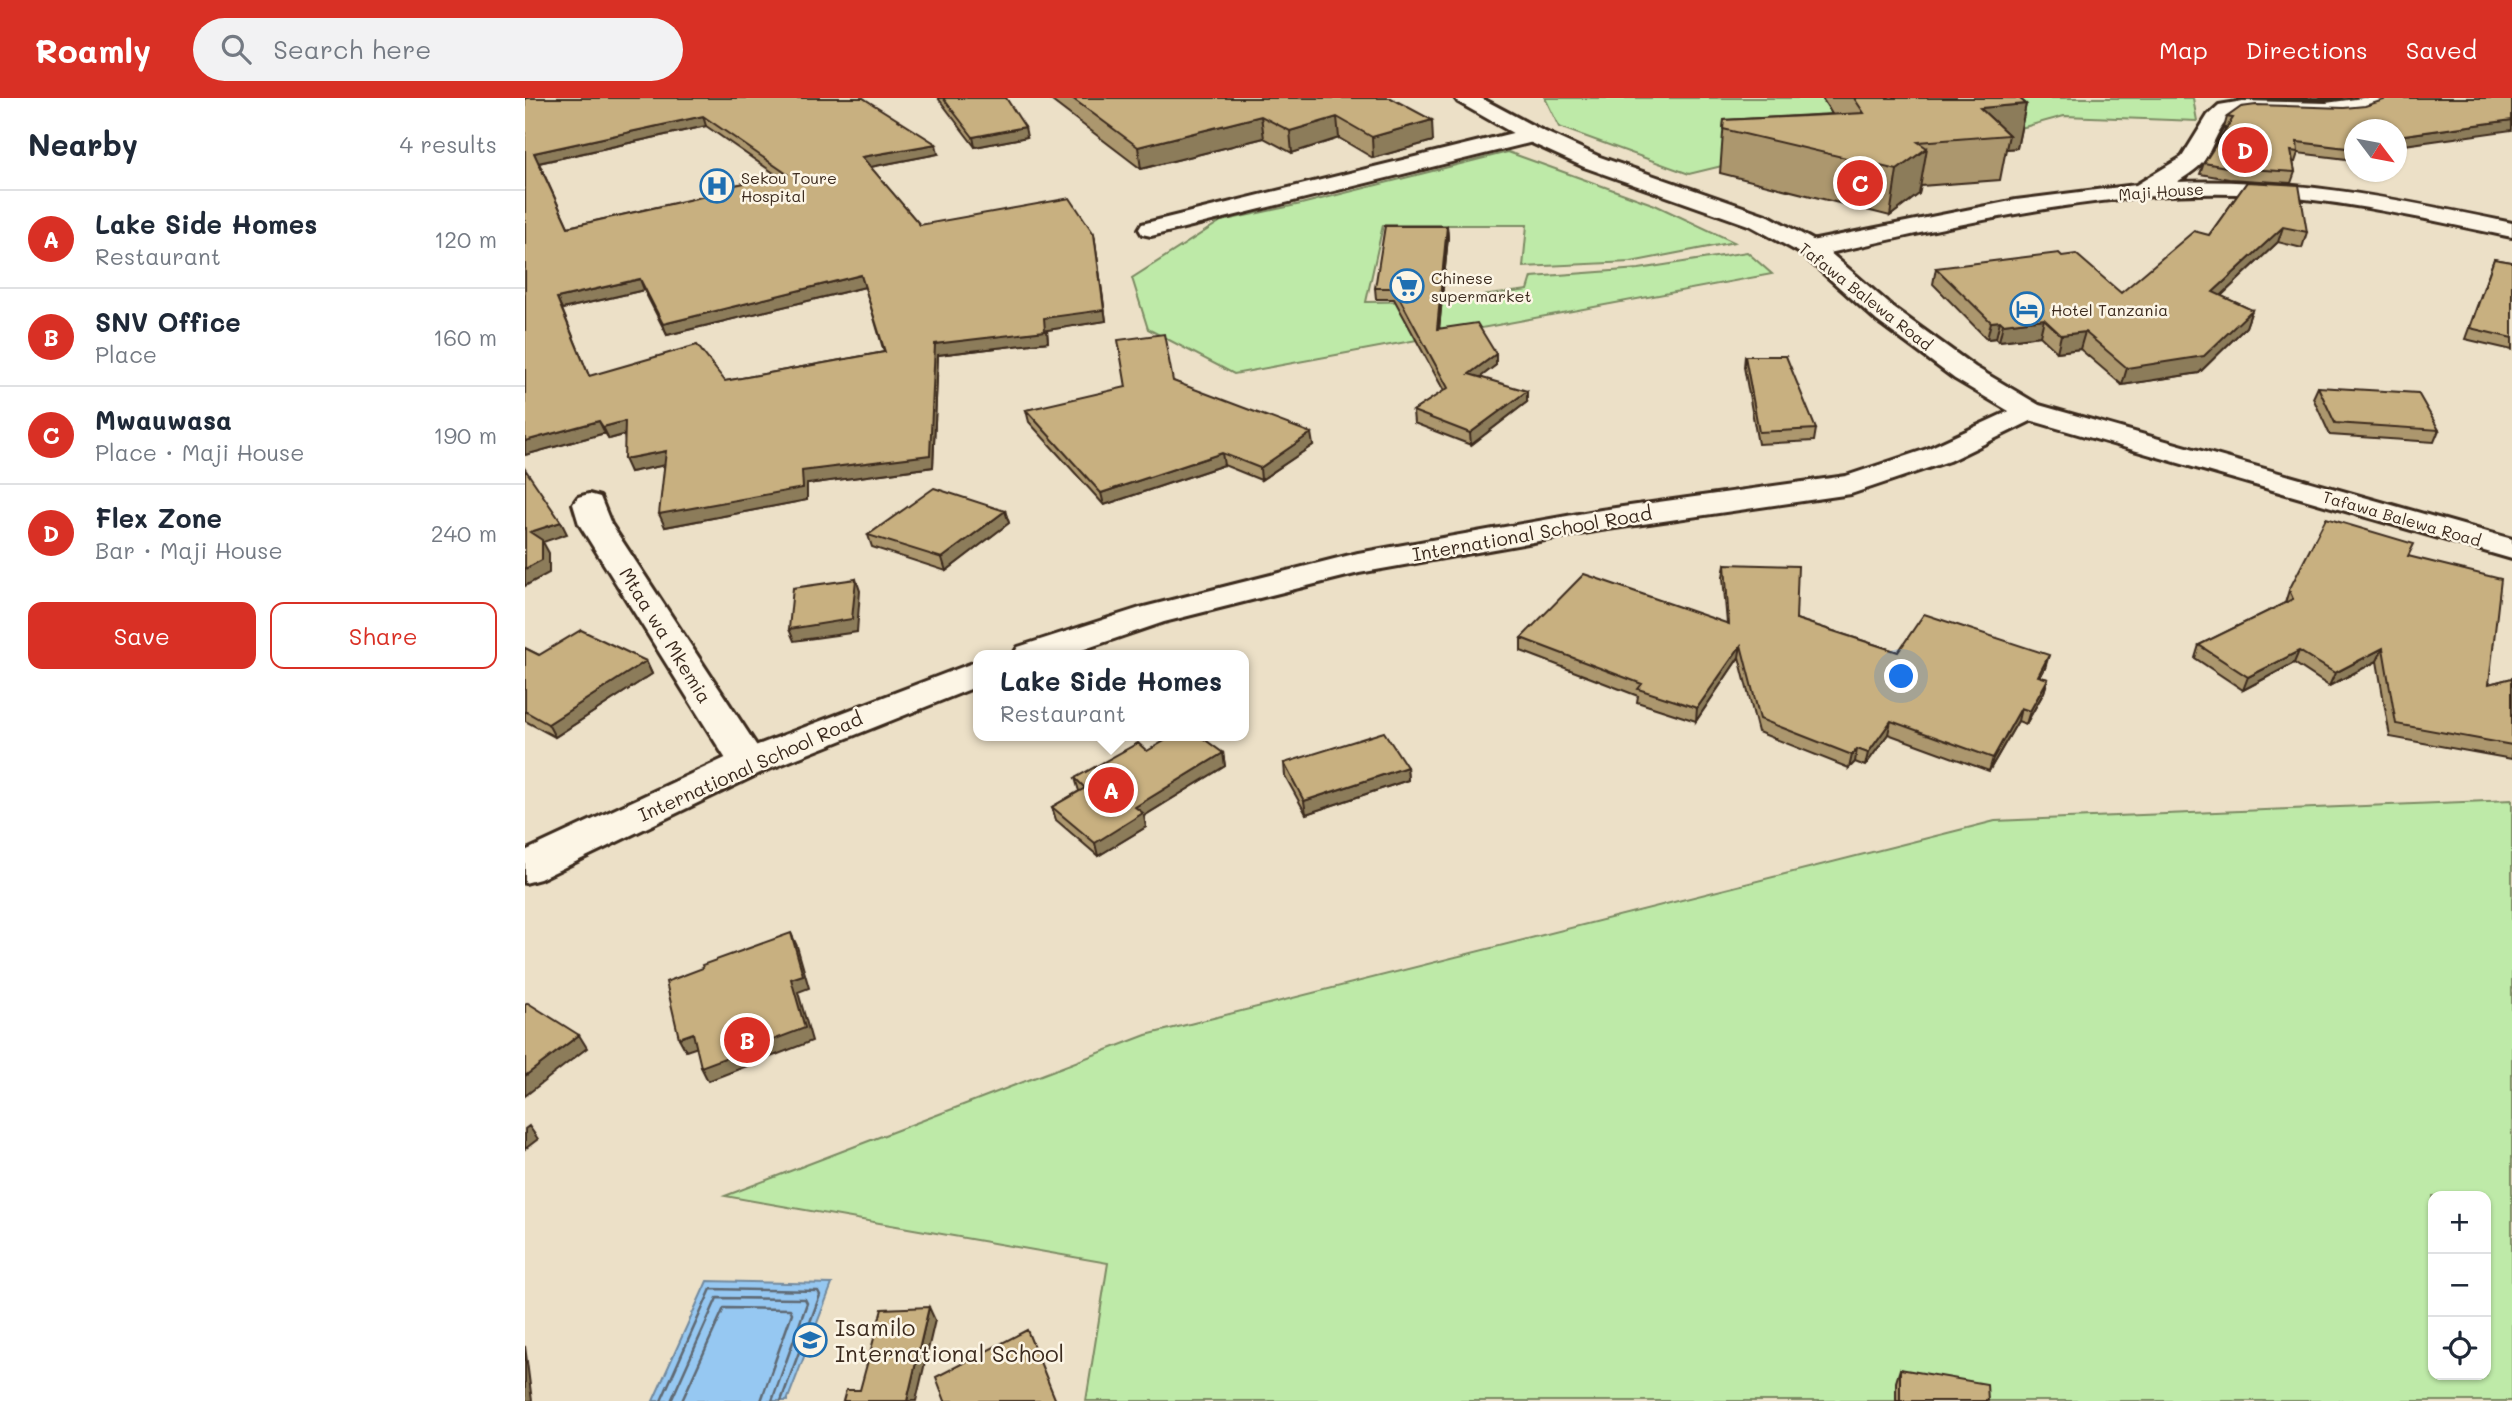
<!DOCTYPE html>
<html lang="en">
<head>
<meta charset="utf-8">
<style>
	:root { --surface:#fff; --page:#f2f2f3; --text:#1f2937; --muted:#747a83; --line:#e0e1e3; --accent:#d93025 }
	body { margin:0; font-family:Mali,sans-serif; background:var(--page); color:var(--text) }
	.controls { position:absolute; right:21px; bottom:21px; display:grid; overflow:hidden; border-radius:14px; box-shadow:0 2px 5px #0004 }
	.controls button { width:63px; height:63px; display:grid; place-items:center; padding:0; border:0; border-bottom:2px solid var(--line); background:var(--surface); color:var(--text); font:35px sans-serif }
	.compass { position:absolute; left:1819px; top:21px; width:63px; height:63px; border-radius:50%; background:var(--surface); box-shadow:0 2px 5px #0004; rotate:122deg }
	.you { position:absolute; left:1377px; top:579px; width:24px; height:24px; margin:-18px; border:5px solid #fff; border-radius:50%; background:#1a73e8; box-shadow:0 0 0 10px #1a73e833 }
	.badge { display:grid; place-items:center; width:46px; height:46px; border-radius:50%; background:var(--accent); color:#fff; font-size:23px; font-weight:700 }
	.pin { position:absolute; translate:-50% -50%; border:4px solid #fff; box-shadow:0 2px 7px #0006 }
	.popup { position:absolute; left:448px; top:552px; width:276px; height:91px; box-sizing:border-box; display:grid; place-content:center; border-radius:14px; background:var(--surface); filter:drop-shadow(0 2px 5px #0005); font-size:23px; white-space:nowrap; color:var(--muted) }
	.popup b { font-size:26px; color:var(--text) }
	.popup::after { content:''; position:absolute; left:50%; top:100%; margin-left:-14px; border:14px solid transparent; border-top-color:var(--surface) }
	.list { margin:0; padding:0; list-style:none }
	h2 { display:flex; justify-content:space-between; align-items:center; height:91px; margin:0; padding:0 28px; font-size:30px }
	h2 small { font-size:23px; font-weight:400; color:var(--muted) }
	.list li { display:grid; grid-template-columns:46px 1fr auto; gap:21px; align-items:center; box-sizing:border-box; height:98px; padding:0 28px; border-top:2px solid var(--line) }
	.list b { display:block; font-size:26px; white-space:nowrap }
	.list p { margin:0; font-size:23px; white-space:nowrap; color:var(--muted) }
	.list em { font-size:23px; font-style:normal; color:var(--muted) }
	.actions { display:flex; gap:14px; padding:21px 28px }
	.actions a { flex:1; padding:16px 0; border:2px solid var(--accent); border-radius:14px; text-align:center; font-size:24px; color:var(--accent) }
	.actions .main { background:var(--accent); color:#fff }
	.icon { flex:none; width:38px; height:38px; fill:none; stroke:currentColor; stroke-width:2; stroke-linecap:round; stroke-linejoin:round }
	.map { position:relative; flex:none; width:1987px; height:1303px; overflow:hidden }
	header { display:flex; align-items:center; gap:42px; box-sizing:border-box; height:98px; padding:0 35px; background:var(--accent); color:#fff }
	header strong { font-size:33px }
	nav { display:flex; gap:38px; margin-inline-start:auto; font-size:24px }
	.search { width:490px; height:63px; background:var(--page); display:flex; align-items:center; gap:18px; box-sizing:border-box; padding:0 24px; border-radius:38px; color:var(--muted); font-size:26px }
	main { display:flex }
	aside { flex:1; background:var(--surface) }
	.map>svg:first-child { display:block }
</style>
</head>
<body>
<header>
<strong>Roamly</strong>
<div class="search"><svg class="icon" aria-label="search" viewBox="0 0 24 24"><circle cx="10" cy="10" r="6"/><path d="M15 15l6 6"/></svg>Search here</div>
<nav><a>Map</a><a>Directions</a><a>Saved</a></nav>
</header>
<main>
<aside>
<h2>Nearby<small>4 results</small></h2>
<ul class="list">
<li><span class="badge">A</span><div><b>Lake Side Homes</b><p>Restaurant</p></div><em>120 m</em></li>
<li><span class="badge">B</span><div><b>SNV Office</b><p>Place</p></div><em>160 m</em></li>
<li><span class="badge">C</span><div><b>Mwauwasa</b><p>Place · Maji House</p></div><em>190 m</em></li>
<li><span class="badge">D</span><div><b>Flex Zone</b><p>Bar · Maji House</p></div><em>240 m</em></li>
</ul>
<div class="actions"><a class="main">Save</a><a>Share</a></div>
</aside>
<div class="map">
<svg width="1987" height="1303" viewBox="0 0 1987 1303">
	<rect width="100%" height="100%" fill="#ece0c7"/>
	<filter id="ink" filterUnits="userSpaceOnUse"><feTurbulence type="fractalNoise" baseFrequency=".0143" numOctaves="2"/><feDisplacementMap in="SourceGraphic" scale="14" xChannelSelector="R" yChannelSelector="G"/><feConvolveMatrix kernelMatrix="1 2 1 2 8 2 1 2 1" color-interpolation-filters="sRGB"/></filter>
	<g filter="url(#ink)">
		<path fill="#beeaa8" stroke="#7c8a63" stroke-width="2" fill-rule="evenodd" d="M1020,0H1668L1672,23L1539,18L1474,36L1234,59L1164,76L1034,29Z
			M983,54L1130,107L1209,144L1106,164L998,169L1002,127H858L841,204L918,203L1003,192L1007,179L1114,171L1222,154L1247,176L709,276L623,231L607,180L696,123L776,106Z
			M1987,702V1303H561L583,1165L200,1098L621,937L1470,723ZM1908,1098H1961V1277H1908Z"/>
		<path fill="#96c8f2" stroke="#72899d" stroke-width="2" d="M182,1183L307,1186L262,1303H128Z"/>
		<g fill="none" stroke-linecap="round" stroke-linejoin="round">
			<path stroke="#5f6973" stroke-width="2.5" d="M136,1303L186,1191L293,1193L295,1197L256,1303
				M146,1303L192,1200L280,1201L282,1205L247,1303
				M157,1303L199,1210L265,1211L267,1215L236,1303"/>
			<defs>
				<path id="minor" d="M1838,0H1865C1842,34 1747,6 1712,17C1693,22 1689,50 1678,64C1671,72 1661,78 1652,84C1772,80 1871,101 1987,125V139C1904,122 1821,102 1736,97C1585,88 1433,127 1286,159L1277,156L1273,151L1277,146L1286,143L1491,102L1611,87L1657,59L1683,17L1694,7L1718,3L1801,5Z
					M1008,30L1016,32L1019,37L1016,42L626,138L617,136L614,131L617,126Z
					M64,396L75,399L86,426L237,656L242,665L237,674L223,678L209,674L54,426L48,406L53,399Z"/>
				<path id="tertiary" d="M1504,304L1514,307L1519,313L1514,319L1424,363L1326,396L1076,432L834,475L639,524L542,557H488L493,549L615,510L833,455L1076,412L1321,378L1402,351Z
					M453,563V588L237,674L15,781L0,785V753L209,656Z"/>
				<path id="secondary" d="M930,0H956L1016,32L1075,59L1244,118L1295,146L1370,211L1450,269L1514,307L1987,441V461L1494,319L1430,281L1352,223L1277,156L1226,128L1059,69L1000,42L933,4Z"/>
			</defs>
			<use href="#minor" stroke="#3b2a1e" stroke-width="6"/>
			<use href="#tertiary" stroke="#3b2a1e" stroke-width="6"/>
			<use href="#secondary" stroke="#3b2a1e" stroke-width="6"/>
			<use href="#minor" fill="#fcf5e5" fill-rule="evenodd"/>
			<use href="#tertiary" fill="#fcf5e5" fill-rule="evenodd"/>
			<use href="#secondary" fill="#fcf5e5" fill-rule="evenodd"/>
		</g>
		<path fill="#ac976e" stroke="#3b2a1e" stroke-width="2" fill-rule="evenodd" d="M0,0H338L413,56L345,69L395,127L569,136L581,223L522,232L523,244L413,257L408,369L282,386V402L140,429L139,367L105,374L99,337L84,341L80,335L0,357ZM181,28L253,78L182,93L183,98L43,129L14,65ZM340,189L359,254L200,283L64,278L37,211L119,192L142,237Z
			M413,0H481L502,39L450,49Z
			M523,0H866L908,43L848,60L814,40L767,55L739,40L616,71Z
			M1297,0H1494L1501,6L1492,50L1481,51L1475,82L1396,88L1394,96L1365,118L1195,75L1199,22L1307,16Z
			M1712,0H1818L1801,2L1712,1Z
			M1702,19L1830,32V62L1773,55L1770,64H1768L1770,74L1766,85L1704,81L1675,76L1679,65L1701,30H1699Z
			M1722,84L1782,134L1777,150L1753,144L1696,198L1727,212L1721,229L1674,275L1597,287L1555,251L1532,254L1515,238L1474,243L1471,240L1462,241L1408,186L1411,170L1596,195L1684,137Z
			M922,128L923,139L914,230L971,256V267L955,279L1002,304L946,347L889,325L888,313L919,293L869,201H851L850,190Z
			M1969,161L1987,164V252L1940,241Z
			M1220,258L1291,331L1289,343L1233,346L1219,269Z
			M648,283L788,347L736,382L699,367L579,407L504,324L501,312Z
			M1793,289L1914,332L1909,344L1805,337L1788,300Z
			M480,413L484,425L421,473L347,449L343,437Z
			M1883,458L1964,586L1987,580V661L1865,639L1852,563L1804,588L1769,565L1718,592L1670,560L1674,547L1760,505L1764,492Z
			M1200,466L1271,521L1373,554L1520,570L1515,579L1523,581L1519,594L1501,626L1493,623L1464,673L1363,636L1340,668L1330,664L1324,670L1233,634L1214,559L1171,623L1112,604L1113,598L996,553V540L1202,525L1198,479Z
			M0,550L14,557L121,563L127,576L30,639L0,623Z
			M622,653L698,655L700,668L619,718L621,729L573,758L531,722L527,709L554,693L550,680Z
			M759,665L882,669L883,682L781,716L760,678Z
			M1375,1271L1463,1303H1371V1284Z"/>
		<path fill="#8c7b5a" stroke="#3b2a1e" stroke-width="2" d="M1802,0H1818L1801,2Z
			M1501,6L1492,50L1481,51L1484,37L1455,10Z
			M178,18L181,28L13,65L9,55Z
			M736,18L739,40L616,71L613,49Z
			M812,19L814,40L767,55L765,33Z
			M907,22L908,43L848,60L847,39Z
			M1987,22V32L1872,48V38Z
			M500,29L502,39L450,49L448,39Z
			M411,46L413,56L340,70L337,59Z
			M1402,50L1394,96L1365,118L1372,72Z
			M922,128L923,139L913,242L912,231Z
			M1758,129L1753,144L1683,210L1688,194Z
			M569,136L581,223L522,232L523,244L413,257L408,369L282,386V402L140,429L134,416L277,373L410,246L519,220Z
			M336,177L340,189L142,237L138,226Z
			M115,181L119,192L37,211L32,200Z
			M1727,212L1721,229L1674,275L1597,287L1602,270Z
			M1519,221L1515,238L1474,243L1478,226Z
			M1475,223L1471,240L1462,241L1466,224Z
			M1560,234L1555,251L1532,254L1536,237Z
			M971,256V267L944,288V276Z
			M1002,293V304L946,347L945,335Z
			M74,323L80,335L0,357V343Z
			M100,323L105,335L84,341L78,329Z
			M786,335L788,347L736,382L735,370Z
			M141,353L146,366L105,374L99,361Z
			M697,355L699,367L579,407L576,395Z
			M480,413L484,425L421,473L417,460Z
			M36,424L42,436L18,444L24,455V475L0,488V471L5,434Z
			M331,481L335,493L332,534L269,543L264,531Z
			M1216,547L1214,559L1171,623L1172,610Z
			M1858,550L1852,563L1804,588L1810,575Z
			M1774,553L1769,565L1718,592L1723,579Z
			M1524,557L1520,570L1509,590L1513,578Z
			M121,563L127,576L30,639L23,626Z
			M1523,581L1519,594L1501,626L1505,613Z
			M1496,610L1493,623L1464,673L1468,660Z
			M1366,623L1363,636L1340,668L1343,655Z
			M1332,651L1330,664L1324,670L1327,657Z
			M698,655L700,668L619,718L621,729L573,758L570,745L610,709Z
			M882,669L883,682L781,716L779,703Z
			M266,835L272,848L284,890L273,894L287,943L183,983L176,969L266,881Z
			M168,935L176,948L161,953L154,940Z
			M54,937L62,950L0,998V978Z
			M4,1028L13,1041L0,1051V1031Z
			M404,1209L410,1222L391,1303H382Z
			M0,1248L7,1303H0Z"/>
		<path fill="#c8b080" stroke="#3b2a1e" stroke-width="2" fill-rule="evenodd" d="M0,0H338L411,46L337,59L395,127L545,100L569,136L579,212L519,220L520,233L410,246L405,357L277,373L278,390L134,416L141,353L99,361L100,323L78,329L74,323L0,343ZM178,18L262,76L182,93L185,97L43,129L9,55ZM336,177L360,254L200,283L172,247L64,278L32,200L115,181L138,226Z
			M418,0H481L500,29L448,39Z
			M547,0H866L907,22L847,39L812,19L765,33L736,18L613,49Z
			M1329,0H1494L1501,6L1455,10L1484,37L1393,44L1402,50L1372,72L1198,31L1199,22L1339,15Z
			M1860,0H1987V22L1872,38V32H1830V51L1772,44L1773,54L1766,53L1770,74L1707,70L1679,65L1708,20L1702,19L1716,9L1731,7L1819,10L1840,8L1859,2Z
			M1722,84L1774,87L1782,134L1758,129L1688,194L1727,212L1679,258L1602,270L1560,234L1536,237L1519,221L1478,226L1475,223L1466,224L1411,170L1534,155L1537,158L1551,156L1596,195L1669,133L1684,137Z
			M860,128H922L912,231L952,225L971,256L944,276L1002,293L945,335L888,313L923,290L869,190H850Z
			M1969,161L1987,164V240L1945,230Z
			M639,236L648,283L786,335L735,370L697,355L576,395L501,312L601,289L593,242Z
			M1220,258H1261L1291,331L1234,334Z
			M1793,289L1893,295L1914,332L1810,325Z
			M0,371L36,424L5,434L17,442V462L0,471Z
			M409,390L480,413L417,460L343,437Z
			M1801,420L1889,446L1883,458L1976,481L1964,586L1987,580V647L1871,626L1858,550L1810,575L1774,553L1723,579L1674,547L1768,501L1764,492Z
			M1200,466L1273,468L1271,521L1373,554L1399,516L1524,557L1513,578L1523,581L1505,613L1496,610L1468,660L1366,623L1343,655L1332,651L1327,657L1235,621L1216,547L1172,610L1113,591L1117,586L996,540L1059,476L1204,526Z
			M331,481L327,521L264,531L268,490Z
			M56,532L121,563L23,626L0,613V550L14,557Z
			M859,634L882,669L779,703L759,665Z
			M648,638H675L698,655L610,709L618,715L570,745L527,709L560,690L550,680L613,645L622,653Z
			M266,835L278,877L266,881L280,930L176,969L168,935L154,940L141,884L178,870L177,867Z
			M3,905L54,937L0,978V907Z
			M404,1209L382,1303H318L321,1292H335L357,1211Z
			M502,1232L531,1303H420L411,1279Z
			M1375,1271L1462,1286L1463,1303H1375Z"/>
	</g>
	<defs>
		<symbol id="hospital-ring" viewBox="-11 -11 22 22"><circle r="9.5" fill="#fcf5e5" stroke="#1f6fb2" stroke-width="1.5"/><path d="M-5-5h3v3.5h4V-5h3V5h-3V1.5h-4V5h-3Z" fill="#1f6fb2"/></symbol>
		<symbol id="supermarket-ring" viewBox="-11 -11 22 22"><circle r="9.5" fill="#fcf5e5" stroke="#1f6fb2" stroke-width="1.5"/><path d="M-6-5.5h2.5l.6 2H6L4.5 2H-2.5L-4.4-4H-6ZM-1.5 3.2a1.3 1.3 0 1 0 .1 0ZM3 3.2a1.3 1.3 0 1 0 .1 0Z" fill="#1f6fb2"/></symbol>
		<symbol id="hotel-ring" viewBox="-11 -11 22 22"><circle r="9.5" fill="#fcf5e5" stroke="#1f6fb2" stroke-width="1.5"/><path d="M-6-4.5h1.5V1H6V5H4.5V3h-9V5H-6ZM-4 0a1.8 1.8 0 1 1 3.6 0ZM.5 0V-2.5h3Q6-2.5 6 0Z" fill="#1f6fb2"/></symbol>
		<symbol id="school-ring" viewBox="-11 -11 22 22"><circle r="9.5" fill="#fcf5e5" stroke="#1f6fb2" stroke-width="1.5"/><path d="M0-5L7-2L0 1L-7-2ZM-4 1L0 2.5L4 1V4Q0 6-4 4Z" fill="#1f6fb2"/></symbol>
	</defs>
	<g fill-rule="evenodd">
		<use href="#hospital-ring" x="173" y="69" width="38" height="38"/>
		<use href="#supermarket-ring" x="863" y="169" width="38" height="38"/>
		<use href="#hotel-ring" x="1483" y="192" width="38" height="38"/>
		<use href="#school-ring" x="266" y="1223" width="38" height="38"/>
	</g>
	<g text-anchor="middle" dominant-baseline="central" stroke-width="5" stroke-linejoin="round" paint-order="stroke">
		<g font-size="16" fill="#3b2a1e" stroke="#fcf5e5" text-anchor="start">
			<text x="216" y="79">Sekou Toure<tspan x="216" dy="18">Hospital</tspan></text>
			<text x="906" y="179">Chinese<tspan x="906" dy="18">supermarket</tspan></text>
			<text x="1526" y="211">Hotel Tanzania</text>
		</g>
		<g font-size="16" fill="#3b2a1e" stroke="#fcf5e5">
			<text transform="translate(1636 93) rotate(-4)">Maji House</text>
			<text transform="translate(1341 198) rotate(38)">Tafawa Balewa Road</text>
			<text transform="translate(1877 420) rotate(16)">Tafawa Balewa Road</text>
		</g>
		<g font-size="19" fill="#3b2a1e" stroke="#fcf5e5">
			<text transform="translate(1007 435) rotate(-10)">International School Road</text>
			<text transform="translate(141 537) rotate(58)">Mtaa wa Mkemia</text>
			<text transform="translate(225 668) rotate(-24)">International School Road</text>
		</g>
		<g font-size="23" fill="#3b2a1e" stroke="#fcf5e5" text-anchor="start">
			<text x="310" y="1229">Isamilo<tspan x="310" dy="26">International School</tspan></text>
		</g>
	</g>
</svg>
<div class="controls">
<button>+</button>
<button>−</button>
<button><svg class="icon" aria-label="locate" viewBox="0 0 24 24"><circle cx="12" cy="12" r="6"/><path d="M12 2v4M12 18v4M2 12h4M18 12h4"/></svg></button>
</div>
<svg class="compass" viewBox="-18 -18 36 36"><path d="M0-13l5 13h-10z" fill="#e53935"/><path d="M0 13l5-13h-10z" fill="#747a83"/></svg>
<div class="you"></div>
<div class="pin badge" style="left:586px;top:692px">A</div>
<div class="popup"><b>Lake Side Homes</b>Restaurant</div>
<div class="pin badge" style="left:222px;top:942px">B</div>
<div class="pin badge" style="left:1335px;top:85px">C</div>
<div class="pin badge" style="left:1720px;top:52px">D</div>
</div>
</main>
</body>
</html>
